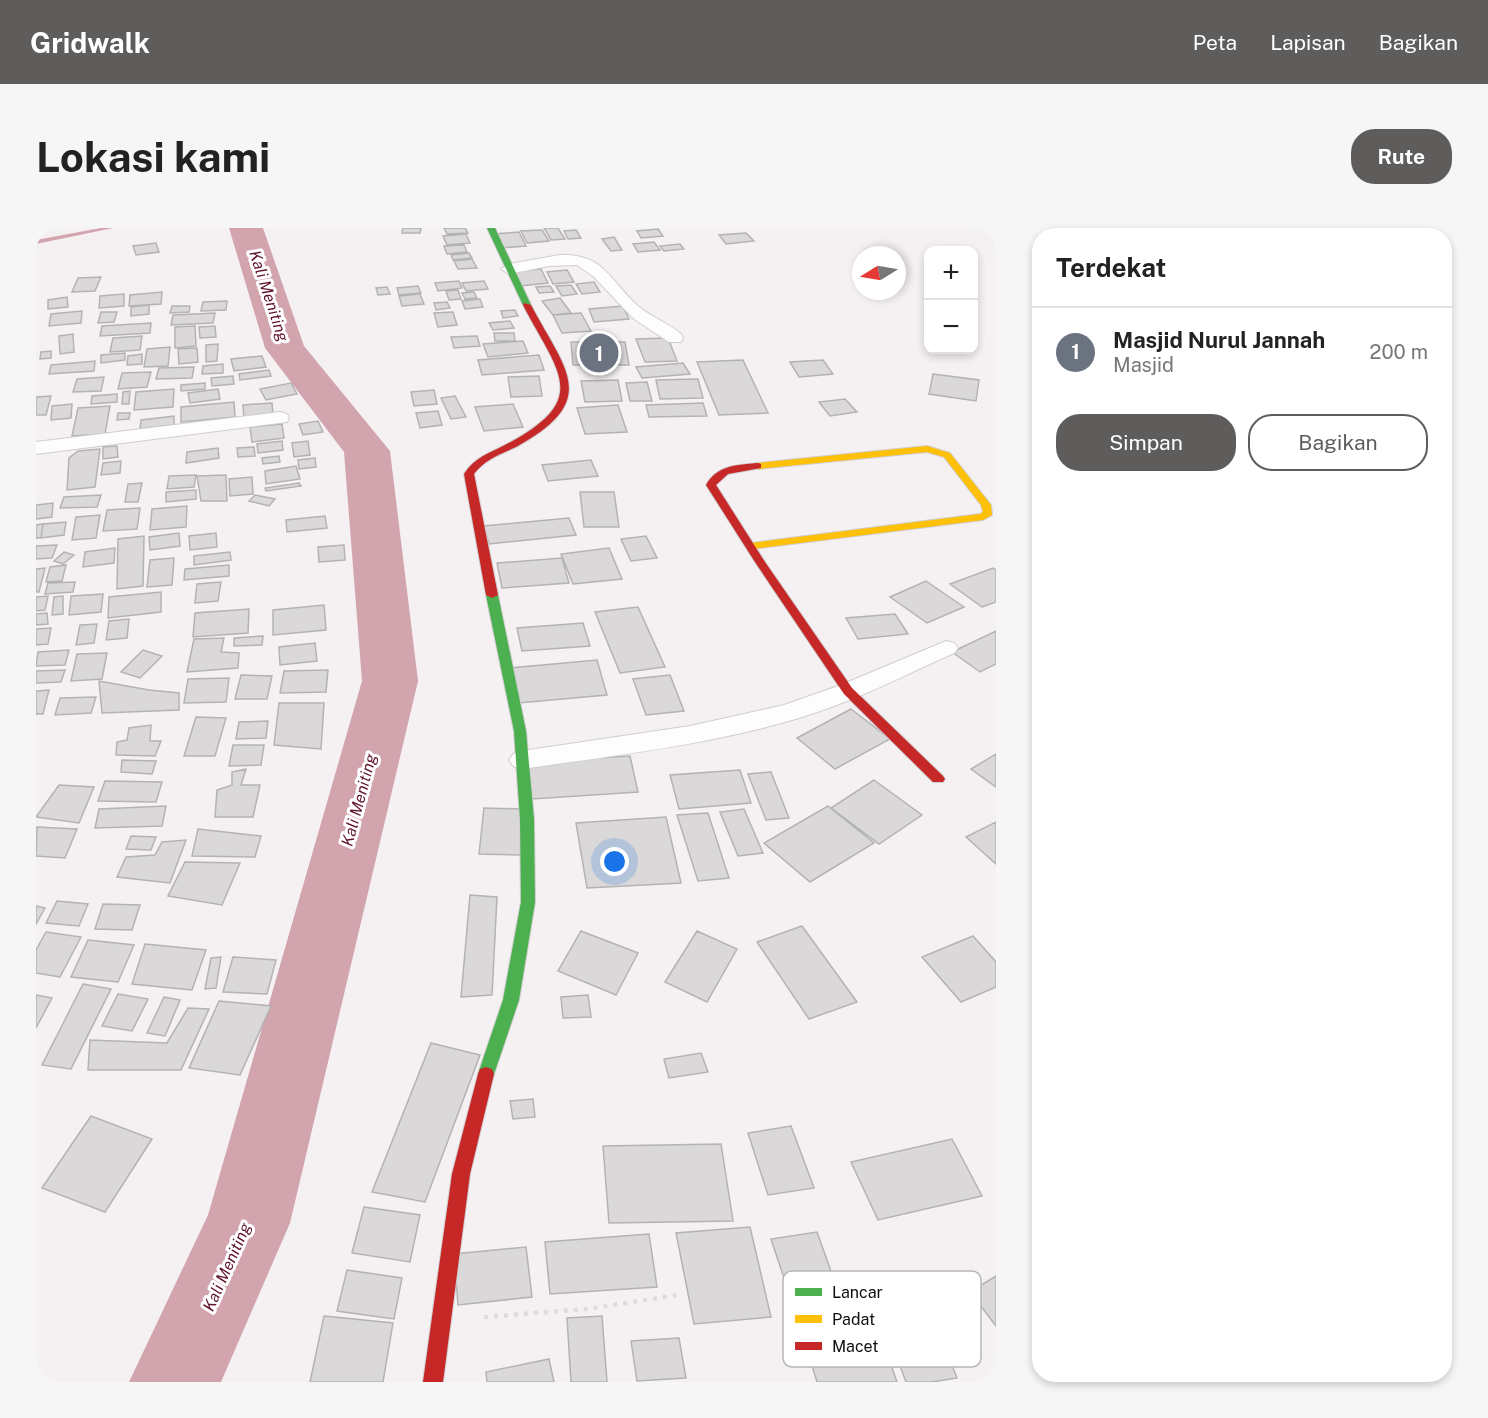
<!DOCTYPE html>
<html lang="id">
<head>
<meta charset="utf-8">
<style>
	:root { --surface:#fff; --page:#f6f6f6; --text:#222; --muted:#767676; --line:#e0e0e0; --accent:#5f5c5c }
	body { margin:0; font-family:"Public Sans",sans-serif; background:var(--page); color:var(--text) }
	.controls { position:absolute; right:18px; top:18px; display:grid; overflow:hidden; border-radius:12px; box-shadow:0 3px 9px #0003 }
	.controls button { width:54px; height:54px; display:grid; place-items:center; padding:0; border:0; border-bottom:2px solid var(--line); background:var(--surface); color:var(--text); font:30px sans-serif }
	.compass { position:absolute; left:816px; top:18px; width:54px; height:54px; border-radius:50%; background:var(--surface); box-shadow:0 3px 9px #0003; rotate:259deg }
	.you { position:absolute; left:579px; top:634px; width:21px; height:21px; margin:-15px; border:4px solid #fff; border-radius:50%; background:#1a73e8; box-shadow:0 0 0 9px #1a73e833 }
	.badge { display:grid; place-items:center; width:39px; height:39px; border-radius:50%; background:var(--accent); color:#fff; font-size:20px; font-weight:700 }
	.pin { position:absolute; translate:-50% -50%; border:3px solid #fff; box-shadow:0 2px 6px #0006 }
	.list { margin:0; padding:0; list-style:none }
	h2 { display:flex; justify-content:space-between; align-items:center; height:78px; margin:0; padding:0 24px; font-size:26px }
	h2 small { font-size:20px; font-weight:400; color:var(--muted) }
	.list li { display:grid; grid-template-columns:39px 1fr auto; gap:18px; align-items:center; box-sizing:border-box; height:90px; padding:0 24px; border-top:2px solid var(--line) }
	.list b { display:block; font-size:22px; white-space:nowrap }
	.list p { margin:0; font-size:20px; white-space:nowrap; color:var(--muted) }
	.list em { font-size:20px; font-style:normal; color:var(--muted) }
	.actions { display:flex; gap:12px; padding:18px 24px }
	.actions a { flex:1; padding:14px 0; border:2px solid var(--accent); border-radius:24px; text-align:center; font-size:21px; color:var(--accent) }
	.actions .main { background:var(--accent); color:#fff }
	.map { position:relative; flex:none; width:960px; height:1154px; overflow:hidden; border-radius:24px }
	header { display:flex; align-items:center; gap:36px; box-sizing:border-box; height:84px; padding:0 30px; background:var(--accent); color:#fff }
	header strong { font-size:28px }
	nav { display:flex; gap:33px; margin-inline-start:auto; font-size:21px }
	.intro { display:flex; align-items:center; justify-content:space-between; box-sizing:border-box; height:144px; padding:0 36px }
	h1 { margin:0; font-size:42px }
	.button { padding:15px 27px; border-radius:24px; background:var(--accent); color:#fff; font-size:21px; font-weight:700 }
	main { display:flex; gap:36px; padding:0 36px }
	aside { flex:1; background:var(--surface); border-radius:24px; box-shadow:0 3px 9px #0003 }
	.map>svg:first-child { display:block }
</style>
</head>
<body>
<header>
<strong>Gridwalk</strong>
<nav><a>Peta</a><a>Lapisan</a><a>Bagikan</a></nav>
</header>
<div class="intro"><h1>Lokasi kami</h1><a class="button">Rute</a></div>
<main>
<div class="map">
<svg width="960" height="1154" viewBox="0 0 960 1154">
	<rect width="100%" height="100%" fill="#f5f1f2"/>
	<g fill="none" stroke-linecap="round" stroke-linejoin="round">
		<path fill="#d2a4ae" fill-rule="evenodd" d="M65,0H77L0,16V12Z"/>
		<path fill="#d2a4ae" fill-rule="evenodd" d="M193,0H227L268,118L354,223L382,453L254,995L185,1154H93L172,987L326,453L308,224L229,120Z"/>
	</g>
	<path fill="#dad8d8" stroke="#b4b2b2" stroke-width="1.5" d="M367,0H385L384,5H366Z
		M408,0H429L432,5L411,6Z
		M508,0H522L529,11L515,12Z
		M622,1L627,8L605,10L601,3Z
		M506,2L513,13L491,15L485,3Z
		M540,2L545,10L532,11L528,3Z
		M483,4L490,18L465,20L458,6Z
		M710,5L718,13L690,16L683,7Z
		M430,6L434,15L411,17L407,8Z
		M578,9L586,22L575,23L566,11Z
		M618,14L624,22L602,24L597,16Z
		M120,15L123,24L100,27L97,18Z
		M644,16L648,21L628,23L624,18Z
		M428,17L431,24L411,26L408,18Z
		M433,25L436,30L417,32L415,27Z
		M436,31L441,40L422,41L418,33Z
		M505,41L512,55L484,58L477,43Z
		M531,42L538,54L517,56L511,44Z
		M65,49L59,63L36,64L42,50Z
		M423,53L426,60L402,63L399,55Z
		M448,53L452,61L430,63L426,55Z
		M558,54L564,64L546,66L540,56Z
		M535,57L541,66L526,68L520,58Z
		M382,58L385,65L363,67L361,60Z
		M514,58L518,64L503,65L500,59Z
		M351,59L354,66L342,67L340,60Z
		M422,62L425,71L413,72L410,63Z
		M126,64L125,76L93,78L94,67Z
		M438,64L441,70L429,71L426,65Z
		M88,66V78L63,80L64,68Z
		M384,66L388,76L366,78L363,68Z
		M31,69L32,79L12,81V72Z
		M524,70L535,85L517,87L506,73Z
		M444,71L447,79L429,81L426,73Z
		M191,73L190,82L165,83L167,74Z
		M411,74L414,80L400,82L398,75Z
		M113,77V86L95,88V79Z
		M136,78H154L153,84L134,85Z
		M587,78L593,91L558,94L553,81Z
		M479,82L482,88L467,90L465,83Z
		M46,83L45,95L13,98L15,86Z
		M65,84H81L78,94L62,95Z
		M417,84L421,97L402,99L398,85Z
		M179,85L177,95L135,97L137,87Z
		M545,85L555,103L526,105L517,87Z
		M474,93L478,100L457,102L453,95Z
		M115,95L114,105L64,108L66,98Z
		M159,98L160,118L139,120V99Z
		M179,98L180,109L164,110L163,99Z
		M458,105H478L479,113H459Z
		M37,106L38,124L24,126L23,108Z
		M106,108L104,122L74,124L77,110Z
		M441,108L444,118L418,120L415,109Z
		M632,110L641,133L609,134L600,111Z
		M487,113L492,125L452,129L447,116Z
		M535,114H589L593,137H537Z
		M182,116L181,133L170,134V117Z
		M134,119L132,138L108,139L111,121Z
		M161,120L162,134L143,136L142,121Z
		M15,123V130L4,131L5,124Z
		M89,125V132L65,135V127Z
		M106,126V136L91,137L92,128Z
		M503,127L508,142L446,147L442,132Z
		M226,128L230,139L198,143L195,131Z
		M707,132L732,185L683,187L661,134Z
		M787,132L797,146L763,149L754,134Z
		M59,133L58,143L13,146L15,137Z
		M647,135L654,146L606,150L600,139Z
		M187,136V145L166,146L167,138Z
		M158,139L156,150L120,151L123,140Z
		M233,142L235,148L204,152L203,146Z
		M115,144L111,159L82,161L86,145Z
		M897,146L943,152L940,173L893,166Z
		M197,148L198,156L176,158L175,150Z
		M503,148L506,168L475,169L472,149Z
		M68,149L65,163L37,164L41,151Z
		M662,151L667,170L624,171L620,152Z
		M582,152L586,173L549,174L545,153Z
		M611,154L616,173H594L590,155Z
		M169,155V161L145,163V157Z
		M255,155L261,166L230,172L224,161Z
		M138,161L137,179L98,182L100,164Z
		M182,161L184,171L154,175L152,165Z
		M398,162L401,176L378,178L375,164Z
		M94,163L93,176H86L87,164Z
		M81,166V174L55,176L56,168Z
		M15,168L10,187H0V169Z
		M419,168L430,189L415,191L405,170Z
		M809,171L821,184L794,188L783,174Z
		M198,174L199,189L145,194V179Z
		M236,175L237,188L208,190L207,177Z
		M667,175L671,188L613,189L610,177Z
		M36,176L35,190L15,192L16,178Z
		M477,176L487,199L448,203L439,179Z
		M582,177L591,204L549,206L541,180Z
		M74,178L69,206L36,208L42,180Z
		M402,183L406,197L384,200L380,185Z
		M82,185H94L93,191L81,192Z
		M138,188V197L104,201L105,192Z
		M282,193L287,204L267,207L263,196Z
		M246,196L248,210L216,214L214,199Z
		M246,213L247,222L222,225L221,216Z
		M272,213L274,227L258,229L256,215Z
		M81,218L82,229L67,231V219Z
		M218,219L219,228L202,229L201,220Z
		M182,220L183,230L150,235L151,224Z
		M64,221L59,259L31,262L33,230L42,223Z
		M243,228L244,234L227,236L226,230Z
		M279,230L280,239L263,241L262,232Z
		M555,232L562,248L512,253L506,237Z
		M85,233L84,245L65,247L67,235Z
		M260,238L264,251L230,256L229,243Z
		M160,247L158,259L131,261L133,248Z
		M190,247L191,273H165L161,248Z
		M216,249L217,266L194,268L193,251Z
		M106,255L102,274H89L92,256Z
		M263,255L265,258L230,263L229,260Z
		M160,262V271L130,274V264Z
		M544,264H578L583,299H548Z
		M65,267L61,279L24,280L28,269Z
		M219,267L239,271L233,278L213,273Z
		M17,275L16,289L0,291V277Z
		M151,278L150,299L114,302L116,281Z
		M104,280L101,301L67,303L71,282Z
		M64,287L60,310L36,312L40,289Z
		M289,288L291,300L251,304L250,292Z
		M533,290L540,307L453,316L448,298Z
		M30,294L28,307L5,310L7,296Z
		M7,296L5,310H0V297Z
		M143,305L144,318L114,322L113,309Z
		M180,305L181,319L154,322L153,308Z
		M108,308L107,358L81,361L82,311Z
		M610,308L621,330L595,333L585,311Z
		M21,317L16,330L0,331V318Z
		M308,317L309,332L283,334L282,319Z
		M79,320L78,335L47,339L49,324Z
		M573,320L586,351L537,356L525,326Z
		M28,324L38,327L27,336L18,333Z
		M194,324L195,332L158,337V328Z
		M138,330L136,357L111,359L114,332Z
		M526,330L533,355L466,360L461,335Z
		M30,337L26,353L10,354L14,339Z
		M193,337V348L148,352L149,341Z
		M9,340L3,364H0V341Z
		M957,340L960,342V374L946,379L914,356Z
		M890,353L928,379L891,395L854,369Z
		M39,354L37,364L9,366L12,355Z
		M185,354L182,373L159,375L161,356Z
		M125,364V384L72,390L73,369Z
		M67,366L65,384L33,387L35,368Z
		M12,368L9,382L0,383V369Z
		M27,368V386L16,387L18,369Z
		M288,377L290,402L237,407V382Z
		M602,379L629,439L584,445L559,384Z
		M213,381L212,405L157,409L159,385Z
		M11,385L12,396L0,397V386Z
		M859,386L872,406L822,411L810,390Z
		M93,391L91,410L70,412L73,393Z
		M547,395L554,418L486,423L481,400Z
		M61,396L58,415L40,417L44,397Z
		M15,400L12,416L0,417V401Z
		M960,403V436L944,444L916,424Z
		M227,408L226,417L198,418V410Z
		M188,410L185,424L203,425L202,440L151,444L158,411Z
		M279,415L281,433L244,437L243,419Z
		M33,422L29,437L0,438L2,424Z
		M107,422L126,428L104,450L85,444Z
		M71,425L66,451L35,453L41,426Z
		M561,432L571,467L482,475L474,440Z
		M29,442L25,454L0,455V443Z
		M292,442L290,464L244,465L248,443Z
		M205,447L236,448L231,471H199Z
		M634,447L648,483L610,487L597,451Z
		M193,450L190,474L148,475L152,451Z
		M63,453L113,462L143,465V482L66,485Z
		M13,462L7,486H0V463Z
		M60,469L55,485L19,487L24,470Z
		M243,475H288L285,521L238,517Z
		M815,481L854,511L799,541L761,510Z
		M160,489L190,490L179,528H148Z
		M232,493L230,510L200,511L203,494Z
		M115,497L114,513H125L119,528L80,527L81,514L91,512L93,500Z
		M197,517H228L225,537L193,538Z
		M960,526V559L935,541Z
		M594,528L602,564L496,571L491,534Z
		M86,532L120,533L116,546L85,544Z
		M210,541L205,557H224L217,589H179L181,562L196,557V544Z
		M704,542L715,575L643,581L634,547Z
		M735,544L753,590L730,592L712,546Z
		M838,552L886,587L843,616L795,580Z
		M69,553L126,554L120,574L62,573Z
		M23,557L58,559L43,595L0,589Z
		M130,578L126,598L59,600L63,581Z
		M792,578L838,615L774,654L728,615Z
		M448,580L488,581L484,627L443,626Z
		M708,581L727,625L702,628L684,584Z
		M672,585L693,650L662,653L641,587Z
		M630,589L645,655L551,660L540,595Z
		M960,594V636L930,609Z
		M1,599L41,601L29,630L0,628Z
		M162,601L225,608L219,629L156,628Z
		M95,608L120,609L115,622L90,621Z
		M150,612L134,655L81,649L90,629L119,627L126,614Z
		M149,634L204,635L186,677L132,668Z
		M434,667L461,669L456,767L425,769Z
		M21,673L52,676L43,698L10,695Z
		M67,676L104,677L96,702L59,701Z
		M0,678L9,680L0,696Z
		M766,698L821,774L773,791L721,714Z
		M545,703L602,725L580,767L522,743Z
		M661,703L701,721L671,774L629,754Z
		M10,704L45,709L24,749L0,745V722Z
		M937,708L960,734V759L925,774L886,729Z
		M52,712L98,717L82,754L35,749Z
		M109,716L170,722L156,762L96,756Z
		M185,729L180,760L169,761L175,730Z
		M197,729L240,732L231,766L187,764Z
		M47,756L75,761L35,841L6,837Z
		M82,766L112,771L96,803L66,798Z
		M0,767L16,770L0,800Z
		M552,767L555,789L527,790L525,769Z
		M128,769L144,772L129,808L111,805Z
		M183,773L235,778L204,847L153,840Z
		M152,780L173,781L145,842H52L54,812L131,815Z
		M395,815L444,827L389,974L336,964Z
		M665,825L672,844L633,850L628,831Z
		M497,871L499,889L477,891L474,873Z
		M55,888L116,911L69,984L6,960Z
		M755,898L778,960L732,967L712,905Z
		M916,911L946,968L842,992L815,934Z
		M685,916L697,993L573,995L567,918Z
		M328,979L384,987L374,1034L316,1025Z
		M714,999L735,1089L658,1096L640,1005Z
		M781,1004L806,1074L759,1083L735,1011Z
		M613,1006L621,1059L514,1066L509,1014Z
		M490,1019L496,1069L422,1077L418,1026Z
		M311,1042L366,1050L358,1091L301,1083Z
		M960,1048V1098L934,1064Z
		M891,1073L921,1150L896,1154H870L843,1081Z
		M288,1088L357,1095L347,1154H274Z
		M566,1088L571,1154H535L531,1090Z
		M838,1088L861,1154H781L764,1098Z
		M643,1110L650,1150L601,1153L595,1113Z
		M513,1131L518,1154H451L450,1144Z"/>
	<g fill="none" stroke-linecap="round" stroke-linejoin="round">
		<defs>
			<path id="street" d="M524,27C568,25 574,53 602,78C615,89 632,95 645,106L647,110L645,114H633L598,91L557,48L541,37L513,38L473,46L465,41L473,36Z
				M244,184L251,186L253,190L251,194L0,226V214Z
				M910,413L918,415L922,420L918,425C867,448 817,474 763,490C673,517 579,527 486,541L477,538L473,532L477,526L486,523L654,498L748,477L805,457Z"/>
			<path id="fast" d="M451,0H459L495,77L494,79L487,77Z
				M456,364L462,367L490,503L498,591L499,674L483,772L458,846L456,851L450,853L444,851L442,846L467,772L485,674L484,591L478,503L450,367Z"/>
			<path id="slow" d="M891,218L914,225L955,277L956,287L947,292L715,321L710,318L715,315L944,286L947,284L945,277L908,229L891,224L722,241L717,238L722,235Z"/>
			<path id="jam" d="M488,75L495,77C529,142 566,172 480,219C465,226 448,232 438,246L462,367L456,370L450,367L428,246C438,230 453,225 469,217C557,171 522,145 487,77Z
				M722,235L725,236V240L692,246L680,257L729,334L816,460L907,548L909,551L907,554H897L808,466L719,334L670,257C681,237 701,237 722,235Z
				M450,839L456,841L458,846L434,946L407,1154H387L416,946L442,846L444,841Z"/>
		</defs>
		<use href="#street" stroke="#d0cdce" stroke-width="2"/>
		<use href="#fast" stroke="#d0cdce" stroke-width="2"/>
		<use href="#slow" stroke="#d0cdce" stroke-width="2"/>
		<use href="#jam" stroke="#d0cdce" stroke-width="2"/>
		<path stroke="#dcdcdc" stroke-width="4.5" stroke-dasharray="4 6" stroke-linecap="butt" d="M448,1089L551,1081L642,1067"/>
		<use href="#street" fill="#fefdfd" fill-rule="evenodd"/>
		<use href="#fast" fill="#4caf50" fill-rule="evenodd"/>
		<use href="#slow" fill="#ffc107" fill-rule="evenodd"/>
		<use href="#jam" fill="#c62828" fill-rule="evenodd"/>
	</g>
	<g text-anchor="middle" dominant-baseline="central" stroke-width="6" stroke-linejoin="round" paint-order="stroke">
		<g font-size="16" font-style="italic" fill="#60132d" stroke="#fff">
			<text transform="translate(233 68) rotate(72)">Kali Meniting</text>
			<text transform="translate(323 572) rotate(-75)">Kali Meniting</text>
			<text transform="translate(191 1039) rotate(-66)">Kali Meniting</text>
		</g>
	</g>
	<rect x="747" y="1043" width="198" height="96" rx="9" fill="#fff" stroke="#b7b6b6" stroke-width="1.5"/>
	<rect x="759" y="1060" width="27" height="8" fill="#4caf50"/>
	<rect x="759" y="1087" width="27" height="8" fill="#ffc107"/>
	<rect x="759" y="1114" width="27" height="8" fill="#c62828"/>
	<g font-size="16" fill="#0e0c0c">
		<text x="796" y="1070">Lancar</text>
		<text x="796" y="1097">Padat</text>
		<text x="796" y="1124">Macet</text>
	</g>
</svg>
<div class="controls">
<button>+</button>
<button>−</button>
</div>
<svg class="compass" viewBox="-18 -18 36 36"><path d="M0-13l5 13h-10z" fill="#e53935"/><path d="M0 13l5-13h-10z" fill="#767676"/></svg>
<div class="you"></div>
<div class="pin badge" style="left:563px;top:125px;background:#6b7280">1</div>
</div>
<aside>
<h2>Terdekat<small></small></h2>
<ul class="list">
<li><span class="badge" style="background:#6b7280">1</span><div><b>Masjid Nurul Jannah</b><p>Masjid</p></div><em>200 m</em></li>
</ul>
<div class="actions"><a class="main">Simpan</a><a>Bagikan</a></div>
</aside>
</main>
</body>
</html>
